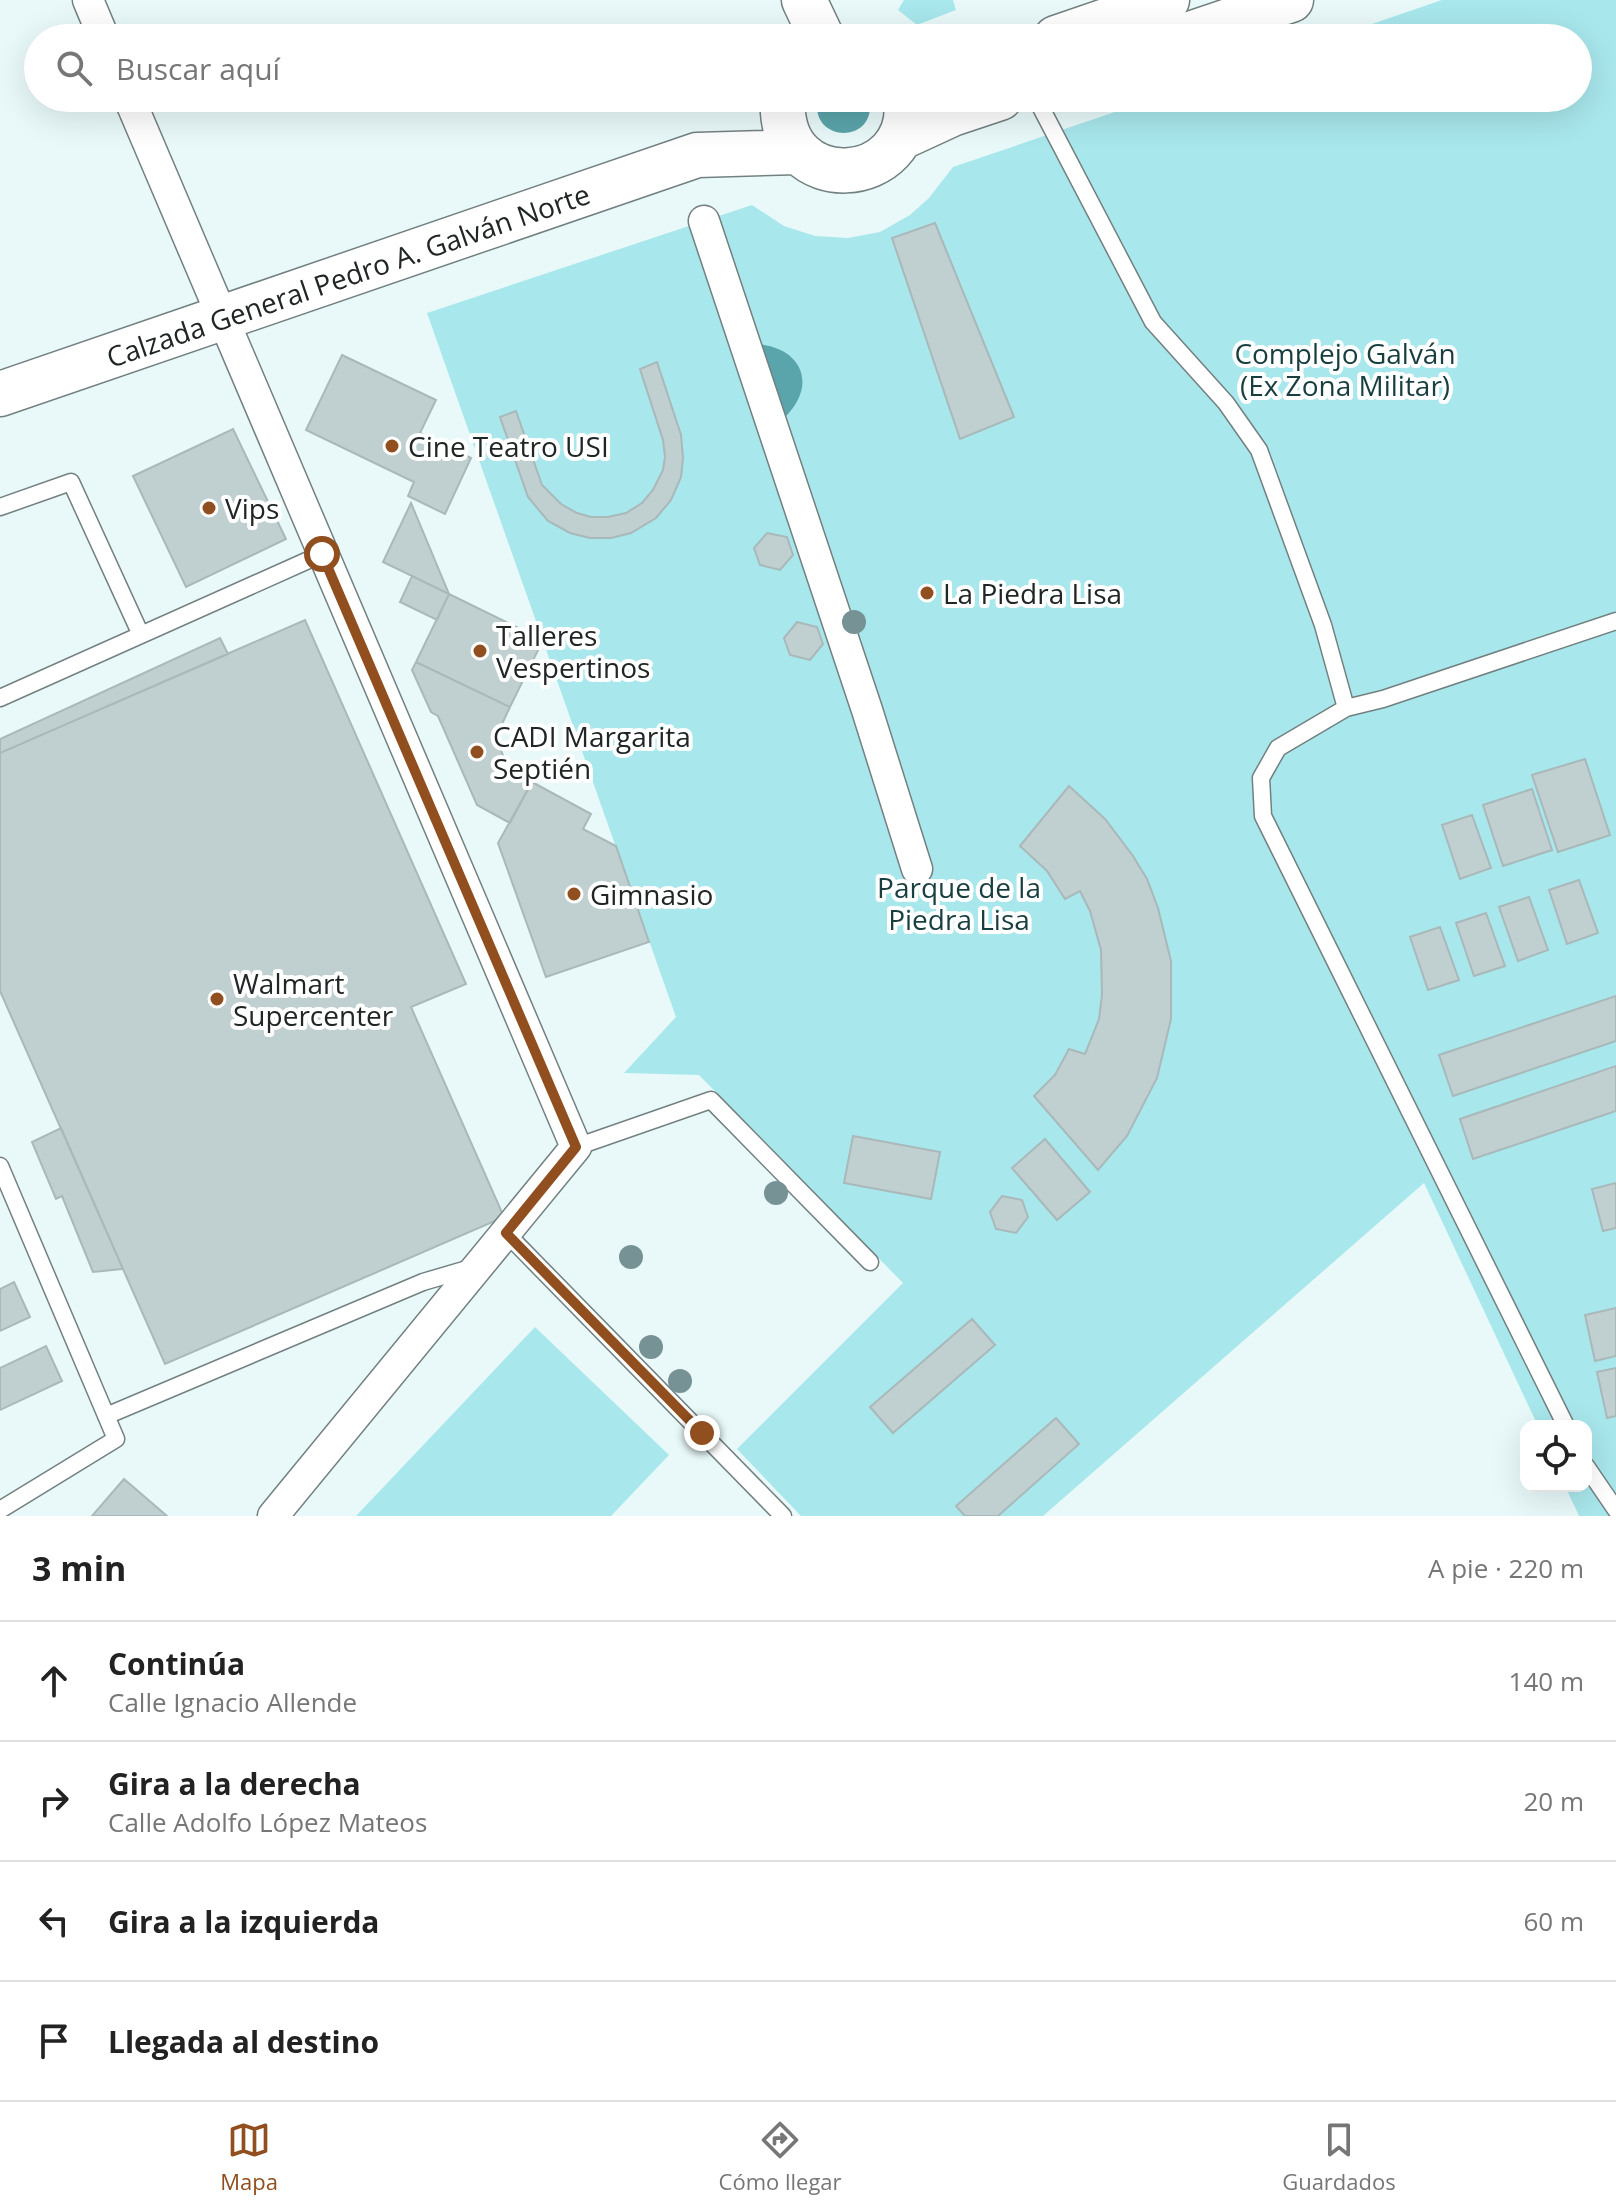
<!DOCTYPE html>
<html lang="es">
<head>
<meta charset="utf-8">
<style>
	:root { --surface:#fff; --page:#f6f6f6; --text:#222; --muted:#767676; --line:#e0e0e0; --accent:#914e1e }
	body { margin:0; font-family:"Open Sans",sans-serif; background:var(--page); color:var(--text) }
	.controls { position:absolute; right:24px; bottom:24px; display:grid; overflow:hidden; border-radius:16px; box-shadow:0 8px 32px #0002 }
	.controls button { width:72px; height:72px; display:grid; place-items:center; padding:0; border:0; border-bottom:2px solid var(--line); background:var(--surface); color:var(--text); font:40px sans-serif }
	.stop { position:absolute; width:24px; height:24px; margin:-18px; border:6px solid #914e1e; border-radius:50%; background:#fff }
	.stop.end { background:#914e1e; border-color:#fff; box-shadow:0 2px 8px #0008 }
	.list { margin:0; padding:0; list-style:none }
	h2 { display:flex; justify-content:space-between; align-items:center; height:104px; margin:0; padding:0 32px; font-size:34px }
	h2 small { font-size:26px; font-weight:400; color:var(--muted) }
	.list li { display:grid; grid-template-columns:52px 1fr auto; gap:24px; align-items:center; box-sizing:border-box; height:120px; padding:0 32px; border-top:2px solid var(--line) }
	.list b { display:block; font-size:30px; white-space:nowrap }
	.list p { margin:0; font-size:26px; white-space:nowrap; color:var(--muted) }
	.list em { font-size:26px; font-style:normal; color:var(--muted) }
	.icon { flex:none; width:44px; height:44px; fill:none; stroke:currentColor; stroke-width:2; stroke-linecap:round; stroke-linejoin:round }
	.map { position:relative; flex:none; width:1616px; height:1516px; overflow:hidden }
	.search { position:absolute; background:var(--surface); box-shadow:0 8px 32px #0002; left:24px; right:24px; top:24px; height:88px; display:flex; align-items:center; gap:20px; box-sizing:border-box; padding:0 28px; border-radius:44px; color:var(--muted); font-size:30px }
	.sheet { height:584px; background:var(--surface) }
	nav { display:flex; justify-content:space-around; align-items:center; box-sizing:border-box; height:112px; border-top:2px solid var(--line); background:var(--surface); font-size:22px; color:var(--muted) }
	nav a { display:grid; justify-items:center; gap:4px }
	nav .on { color:var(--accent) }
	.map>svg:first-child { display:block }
</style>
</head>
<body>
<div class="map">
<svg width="1616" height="1516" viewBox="0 0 1616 1516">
	<rect width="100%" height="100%" fill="#e9f9fa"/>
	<path fill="#a8e7ec" d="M904,0H953L956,10L917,25L898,10Z
		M1442,0H1616V1516H1579L1565,1486H1586V1426H1538L1424,1183L1043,1516H801L737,1449L903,1283L699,1075L624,1073L676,1017L427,313L752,205L784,226L815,236L848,238L880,232L910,215L929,198L953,167L1156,98H1578V38H1331Z
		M535,1327L669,1455L611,1516H356Z"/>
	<path fill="#5aa5ab" d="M818,98H869C879,145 808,144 818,98Z
		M758,344C805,349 817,388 783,419Z"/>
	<path fill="#c0cfd0" stroke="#a9b8b9" stroke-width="2" d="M935,223L1014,417L960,439L892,238Z
		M342,355L436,400L420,433L471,458L445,514L408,496L414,482L306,430Z
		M657,362L681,435L683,458L681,477L671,500L656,518L631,533L611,538H590L570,533L548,521L528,497L500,417L516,411L542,485L561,504L577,513L591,517H608L626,513L642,503L653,490L663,470L665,457L663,440L640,369Z
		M233,429L286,539L186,587L133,476Z
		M411,503L449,594L383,562Z
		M767,533L787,537L793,555L780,570L760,565L754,548Z
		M412,576L449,594L437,620L400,602Z
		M449,594L543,640L510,707L416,662Z
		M305,620L466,984L411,1007L504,1217L165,1364L0,991V753Z
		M797,622L817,627L823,644L810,660L790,655L784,638Z
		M220,638L228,654L0,753V739Z
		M416,662L510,707L496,737L507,766L532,782L510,823L477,805L438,716L431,712L412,670Z
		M1585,759L1610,835L1558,852L1532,775Z
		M532,782L591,814L583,829L616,846L649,942L546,977L498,843Z
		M1069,786L1105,819L1133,856L1147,879L1158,908L1171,961V1019L1157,1078L1127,1136L1098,1170L1034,1096L1055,1075L1069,1049L1085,1054L1099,1019L1102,995L1101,950L1090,911L1080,891L1065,899L1047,871L1020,846Z
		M1532,789L1552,850L1503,866L1483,805Z
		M1472,815L1491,868L1460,879L1442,825Z
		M1579,880L1598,933L1567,944L1549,890Z
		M1529,897L1548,950L1518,961L1499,907Z
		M1486,913L1505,966L1474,976L1456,923Z
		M1440,927L1459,980L1428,990L1410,937Z
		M1616,996V1041L1453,1096L1439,1055Z
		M1616,1066V1111L1473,1159L1460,1119Z
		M61,1128L123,1269L93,1272L62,1196L56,1199L32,1142Z
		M853,1136L940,1152L931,1199L844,1183Z
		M1045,1139L1090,1192L1057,1220L1012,1168Z
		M1616,1183V1228L1603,1231L1592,1189Z
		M1002,1196L1022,1200L1028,1217L1016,1233L996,1229L990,1212Z
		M14,1282L30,1317L0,1331V1289Z
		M1616,1308V1356L1595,1361L1585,1315Z
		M972,1319L995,1345L893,1433L870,1407Z
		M46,1346L62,1381L0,1410V1368Z
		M1616,1368V1416L1607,1418L1597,1372Z
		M1056,1418L1079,1444L998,1516H965L956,1506Z
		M124,1479L167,1516H92Z"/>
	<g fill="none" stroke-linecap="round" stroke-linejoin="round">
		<defs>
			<path id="lane" d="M1036,98L1153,322L1226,403L1259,450L1323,625L1346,708L1383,699L1616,621
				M0,507L71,482L141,635
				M0,698L322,554
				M1346,708L1278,748L1261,778L1263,816L1566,1426
				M576,1147L711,1100L870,1262
				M0,1166L116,1439L0,1510
				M506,1233L783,1516
				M106,1416L423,1282L474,1267
				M1586,1466L1616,1510"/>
			<path id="street" d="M88,0L104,38
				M129,98L576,1147L273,1516
				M704,221L867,710L917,869"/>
			<path id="secondary" d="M804,0L822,38"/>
			<path id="primary" d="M1056,38L1167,0
				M1178,38L1291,0
				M783,98C776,200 918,189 906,98
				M900,138L952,114L1000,98
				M0,394L697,155L797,152"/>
		</defs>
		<use href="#lane" stroke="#738081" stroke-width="19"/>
		<use href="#street" stroke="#738081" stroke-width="33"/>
		<use href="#secondary" stroke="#738081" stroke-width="47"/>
		<use href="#primary" stroke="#738081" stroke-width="47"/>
		<use href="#lane" stroke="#fff" stroke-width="16"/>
		<use href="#street" stroke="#fff" stroke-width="30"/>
		<use href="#secondary" stroke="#fff" stroke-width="44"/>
		<use href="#primary" stroke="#fff" stroke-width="44"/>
	</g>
	<g fill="#779294">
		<circle cx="594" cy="447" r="12"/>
		<circle cx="854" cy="622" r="12"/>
		<circle cx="776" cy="1193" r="12"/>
		<circle cx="631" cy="1257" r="12"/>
		<circle cx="651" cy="1347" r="12"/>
		<circle cx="680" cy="1381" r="12"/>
	</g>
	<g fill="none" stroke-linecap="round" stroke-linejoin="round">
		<path stroke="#914e1e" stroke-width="10" d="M322,554L576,1147L506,1233L702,1433"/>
	</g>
	<g fill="#914e1e" stroke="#fff" stroke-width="3">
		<circle cx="392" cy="446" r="8"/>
		<circle cx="209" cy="508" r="8"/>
		<circle cx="927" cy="593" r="8"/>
		<circle cx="480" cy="651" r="8"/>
		<circle cx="477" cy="752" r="8"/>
		<circle cx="574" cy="894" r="8"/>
		<circle cx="217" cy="999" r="8"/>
	</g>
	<g text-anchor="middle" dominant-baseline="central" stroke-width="8" stroke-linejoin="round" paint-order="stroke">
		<g font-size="28" fill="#202526" stroke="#fff">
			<text transform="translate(348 275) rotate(-19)">Calzada General Pedro A. Galván Norte</text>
		</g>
		<g font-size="28" fill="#193e40" stroke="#fff">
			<text x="1345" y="353">Complejo Galván<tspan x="1345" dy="32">(Ex Zona Militar)</tspan></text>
			<text x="959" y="887">Parque de la<tspan x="959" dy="32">Piedra Lisa</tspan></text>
		</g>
		<g font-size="28" fill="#202526" stroke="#fff" text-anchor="start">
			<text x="408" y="446">Cine Teatro USI</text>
			<text x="225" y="508">Vips</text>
			<text x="943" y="593">La Piedra Lisa</text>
			<text x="496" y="635">Talleres<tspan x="496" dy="32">Vespertinos</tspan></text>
			<text x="493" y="736">CADI Margarita<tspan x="493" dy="32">Septién</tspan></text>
			<text x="590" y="894">Gimnasio</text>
			<text x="233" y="983">Walmart<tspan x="233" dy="32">Supercenter</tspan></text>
		</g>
	</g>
</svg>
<div class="controls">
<button><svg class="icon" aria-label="locate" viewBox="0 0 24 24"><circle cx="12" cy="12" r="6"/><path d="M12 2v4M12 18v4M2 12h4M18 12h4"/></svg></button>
</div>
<div class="stop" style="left:322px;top:554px"></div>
<div class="stop end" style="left:702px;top:1433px"></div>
<div class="search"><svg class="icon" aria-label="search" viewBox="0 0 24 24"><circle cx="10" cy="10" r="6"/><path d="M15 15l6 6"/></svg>Buscar aquí</div>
</div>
<section class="sheet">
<h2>3 min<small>A pie · 220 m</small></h2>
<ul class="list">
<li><svg class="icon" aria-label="ahead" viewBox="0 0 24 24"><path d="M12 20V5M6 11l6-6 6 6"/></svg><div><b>Continúa</b><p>Calle Ignacio Allende</p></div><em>140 m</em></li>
<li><svg class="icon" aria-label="right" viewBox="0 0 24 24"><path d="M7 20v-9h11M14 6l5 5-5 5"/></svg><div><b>Gira a la derecha</b><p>Calle Adolfo López Mateos</p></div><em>20 m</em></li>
<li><svg class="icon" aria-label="left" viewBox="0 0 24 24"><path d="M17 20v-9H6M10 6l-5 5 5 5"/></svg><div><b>Gira a la izquierda</b></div><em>60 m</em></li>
<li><svg class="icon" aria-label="arrive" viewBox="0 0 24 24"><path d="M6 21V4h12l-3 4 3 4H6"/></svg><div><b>Llegada al destino</b></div></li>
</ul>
</section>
<nav>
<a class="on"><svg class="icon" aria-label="map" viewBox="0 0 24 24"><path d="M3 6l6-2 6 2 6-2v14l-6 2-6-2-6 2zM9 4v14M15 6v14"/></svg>Mapa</a>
<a><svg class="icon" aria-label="directions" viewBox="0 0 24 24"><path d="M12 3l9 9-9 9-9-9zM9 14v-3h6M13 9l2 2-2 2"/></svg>Cómo llegar</a>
<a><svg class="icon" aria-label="saved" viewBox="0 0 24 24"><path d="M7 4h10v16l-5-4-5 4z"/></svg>Guardados</a>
</nav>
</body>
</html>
